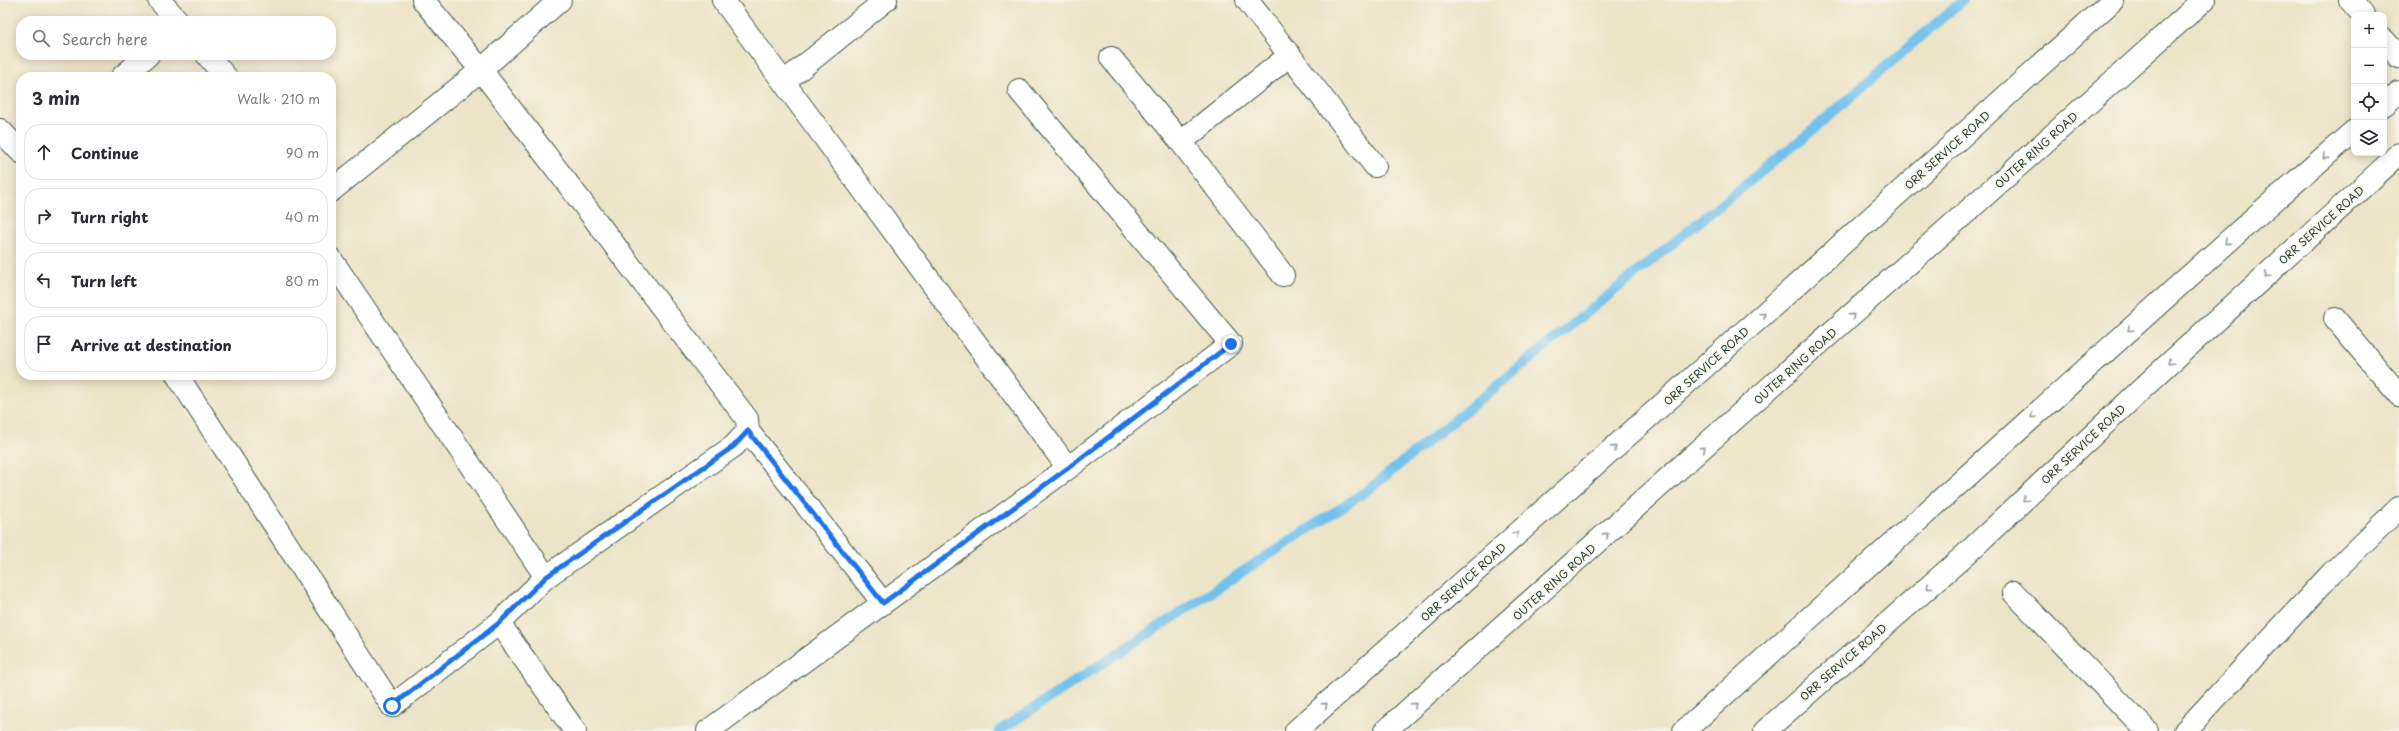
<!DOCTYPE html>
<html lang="en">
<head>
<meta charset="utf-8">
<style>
	:root { --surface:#fff; --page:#f2f2f3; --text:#2b2b33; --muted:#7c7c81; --line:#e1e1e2 }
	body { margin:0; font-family:"Playpen Sans",sans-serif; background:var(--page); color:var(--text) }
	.controls { position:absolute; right:12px; top:12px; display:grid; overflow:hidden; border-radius:8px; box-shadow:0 2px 10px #0003 }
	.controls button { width:36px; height:36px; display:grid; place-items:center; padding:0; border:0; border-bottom:1px solid var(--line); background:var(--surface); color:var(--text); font:20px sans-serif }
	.stop { position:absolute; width:12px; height:12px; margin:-9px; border:3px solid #1a73e8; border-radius:50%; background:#fff }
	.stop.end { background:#1a73e8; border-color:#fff; box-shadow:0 1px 4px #0008 }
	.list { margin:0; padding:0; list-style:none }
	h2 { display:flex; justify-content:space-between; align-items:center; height:52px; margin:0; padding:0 16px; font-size:17px }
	h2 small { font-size:13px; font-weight:400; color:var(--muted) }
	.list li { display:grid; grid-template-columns:26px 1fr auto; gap:12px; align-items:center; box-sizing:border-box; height:56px; margin:0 8px 8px; padding:0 8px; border:1px solid var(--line); border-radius:16px }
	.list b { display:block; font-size:15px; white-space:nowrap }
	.list em { font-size:13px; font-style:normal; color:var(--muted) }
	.icon { flex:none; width:22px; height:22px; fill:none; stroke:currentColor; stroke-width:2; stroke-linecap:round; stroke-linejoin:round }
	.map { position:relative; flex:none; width:2399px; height:731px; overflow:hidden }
	.search { position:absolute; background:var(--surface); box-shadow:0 2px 10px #0003; left:16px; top:16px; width:320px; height:44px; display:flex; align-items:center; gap:10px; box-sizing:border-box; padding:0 14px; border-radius:16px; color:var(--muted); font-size:15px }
	.panel { position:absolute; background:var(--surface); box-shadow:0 2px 10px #0003; left:16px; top:72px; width:320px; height:308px; border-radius:16px }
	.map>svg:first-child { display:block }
</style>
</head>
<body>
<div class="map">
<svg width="2399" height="731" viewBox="0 0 2399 731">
	<rect width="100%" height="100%" fill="#f7f3e8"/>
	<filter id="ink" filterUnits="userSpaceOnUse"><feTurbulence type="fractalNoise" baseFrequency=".025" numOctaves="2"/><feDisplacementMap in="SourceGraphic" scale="8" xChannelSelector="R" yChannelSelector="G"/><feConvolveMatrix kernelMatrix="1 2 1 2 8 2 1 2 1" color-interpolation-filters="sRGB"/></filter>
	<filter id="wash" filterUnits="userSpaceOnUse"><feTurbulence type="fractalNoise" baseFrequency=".012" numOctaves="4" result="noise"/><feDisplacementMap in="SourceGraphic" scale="16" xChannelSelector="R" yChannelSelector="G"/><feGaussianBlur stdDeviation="0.9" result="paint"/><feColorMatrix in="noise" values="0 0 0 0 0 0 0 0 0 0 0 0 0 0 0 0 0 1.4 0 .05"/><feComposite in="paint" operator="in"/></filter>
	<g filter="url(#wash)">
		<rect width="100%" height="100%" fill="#ece4c7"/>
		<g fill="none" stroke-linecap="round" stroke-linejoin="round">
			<path stroke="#72c1ed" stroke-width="10" d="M999,731L1368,490L1808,134L1963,0"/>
		</g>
	</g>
	<g filter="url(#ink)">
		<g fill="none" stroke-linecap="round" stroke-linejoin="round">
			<defs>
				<path id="minor" d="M159,0L178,21
					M723,0L1068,468
					M1247,0L1375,166
					M2350,0L2363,15
					M2384,40L2399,57
					M207,55L226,77
					M1111,58L1181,142L1283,275
					M122,77L148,55
					M784,82L886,0
					M0,130L21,152
					M1181,142L1290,55
					M331,191L481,70L560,0
					M331,259L546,577
					M2335,319L2399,395
					M177,375L392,706L499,623L546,577L734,446L748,431L747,419L481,70L423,0
					M748,431L883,603
					M2014,593L2147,731
					M499,623L575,731
					M708,731L1068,468L1231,344L1019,90
					M2185,731L2332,573L2399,508"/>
				<path id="primary" d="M1296,731L1801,281L2113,0
					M1765,731L1965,555L2160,372L2399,154"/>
				<path id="motorway" d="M2384,105L2399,92
					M1385,731L2204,0
					M1684,731L2254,218L2354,131"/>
			</defs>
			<use href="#minor" stroke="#3e564a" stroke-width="24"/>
			<use href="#primary" stroke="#3e564a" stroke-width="24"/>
			<use href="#motorway" stroke="#3e564a" stroke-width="24"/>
			<use href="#minor" stroke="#fff" stroke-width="22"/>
			<use href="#primary" stroke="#fff" stroke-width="22"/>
			<use href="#motorway" stroke="#fff" stroke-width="22"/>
		</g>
		<defs><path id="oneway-chevron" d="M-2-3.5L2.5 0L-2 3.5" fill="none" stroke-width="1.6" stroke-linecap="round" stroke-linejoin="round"/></defs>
		<g stroke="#8f9e9a">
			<use href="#oneway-chevron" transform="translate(2325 157) rotate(139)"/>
			<use href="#oneway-chevron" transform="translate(2227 242) rotate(138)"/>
			<use href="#oneway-chevron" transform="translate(2267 275) rotate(138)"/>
			<use href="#oneway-chevron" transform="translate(1763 315) rotate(-42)"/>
			<use href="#oneway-chevron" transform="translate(1852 316) rotate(-42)"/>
			<use href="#oneway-chevron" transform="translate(2130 329) rotate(138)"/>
			<use href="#oneway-chevron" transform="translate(2170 362) rotate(138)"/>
			<use href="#oneway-chevron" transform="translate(2033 416) rotate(138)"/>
			<use href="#oneway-chevron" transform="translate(1614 448) rotate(-42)"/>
			<use href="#oneway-chevron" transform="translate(1703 449) rotate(-42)"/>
			<use href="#oneway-chevron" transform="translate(2025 499) rotate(137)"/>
			<use href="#oneway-chevron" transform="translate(1516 534) rotate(-42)"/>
			<use href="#oneway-chevron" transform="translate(1606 535) rotate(-42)"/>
			<use href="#oneway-chevron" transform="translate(1929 587) rotate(139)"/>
			<use href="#oneway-chevron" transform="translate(1325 705) rotate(-42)"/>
			<use href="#oneway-chevron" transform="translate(1414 705) rotate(-42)"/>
		</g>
	</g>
	<g fill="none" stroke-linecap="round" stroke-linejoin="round" filter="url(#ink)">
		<path stroke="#1a73e8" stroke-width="5" d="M392,706L499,623L546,577L734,446L748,431L883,603L1068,468L1231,344"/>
	</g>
	<g text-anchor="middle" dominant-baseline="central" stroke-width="3" stroke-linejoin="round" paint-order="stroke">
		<g font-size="11" fill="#1f3d34" stroke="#f7f3e8">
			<text transform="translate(1947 150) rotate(-42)">ORR SERVICE ROAD</text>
			<text transform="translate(2036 150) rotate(-42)">OUTER RING ROAD</text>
			<text transform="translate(2321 225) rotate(-42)">ORR SERVICE ROAD</text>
			<text transform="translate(1706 366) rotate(-42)">ORR SERVICE ROAD</text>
			<text transform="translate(1795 366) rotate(-42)">OUTER RING ROAD</text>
			<text transform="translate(2083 444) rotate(-43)">ORR SERVICE ROAD</text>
			<text transform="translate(1463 582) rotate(-42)">ORR SERVICE ROAD</text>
			<text transform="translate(1554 582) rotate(-42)">OUTER RING ROAD</text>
			<text transform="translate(1843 662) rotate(-41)">ORR SERVICE ROAD</text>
		</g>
	</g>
</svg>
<div class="controls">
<button>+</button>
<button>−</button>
<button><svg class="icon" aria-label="locate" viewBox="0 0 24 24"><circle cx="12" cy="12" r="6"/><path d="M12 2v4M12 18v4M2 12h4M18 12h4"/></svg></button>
<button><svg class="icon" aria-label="layers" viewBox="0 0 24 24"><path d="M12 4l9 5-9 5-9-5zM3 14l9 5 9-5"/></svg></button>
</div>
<div class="stop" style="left:392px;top:706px"></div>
<div class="stop end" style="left:1231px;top:344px"></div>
<div class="search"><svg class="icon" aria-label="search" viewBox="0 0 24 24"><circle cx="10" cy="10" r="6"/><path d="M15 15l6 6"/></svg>Search here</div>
<section class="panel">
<h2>3 min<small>Walk · 210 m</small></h2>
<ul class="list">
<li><svg class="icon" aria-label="ahead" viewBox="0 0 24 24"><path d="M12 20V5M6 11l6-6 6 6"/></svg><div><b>Continue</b></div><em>90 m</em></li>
<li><svg class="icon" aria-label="right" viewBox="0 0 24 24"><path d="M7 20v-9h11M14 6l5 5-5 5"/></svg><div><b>Turn right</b></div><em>40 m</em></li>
<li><svg class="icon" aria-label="left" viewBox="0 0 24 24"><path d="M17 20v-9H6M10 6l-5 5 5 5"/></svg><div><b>Turn left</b></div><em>80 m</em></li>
<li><svg class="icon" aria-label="arrive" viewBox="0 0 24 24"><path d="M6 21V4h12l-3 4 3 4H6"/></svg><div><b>Arrive at destination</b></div></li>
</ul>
</section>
</div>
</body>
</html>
